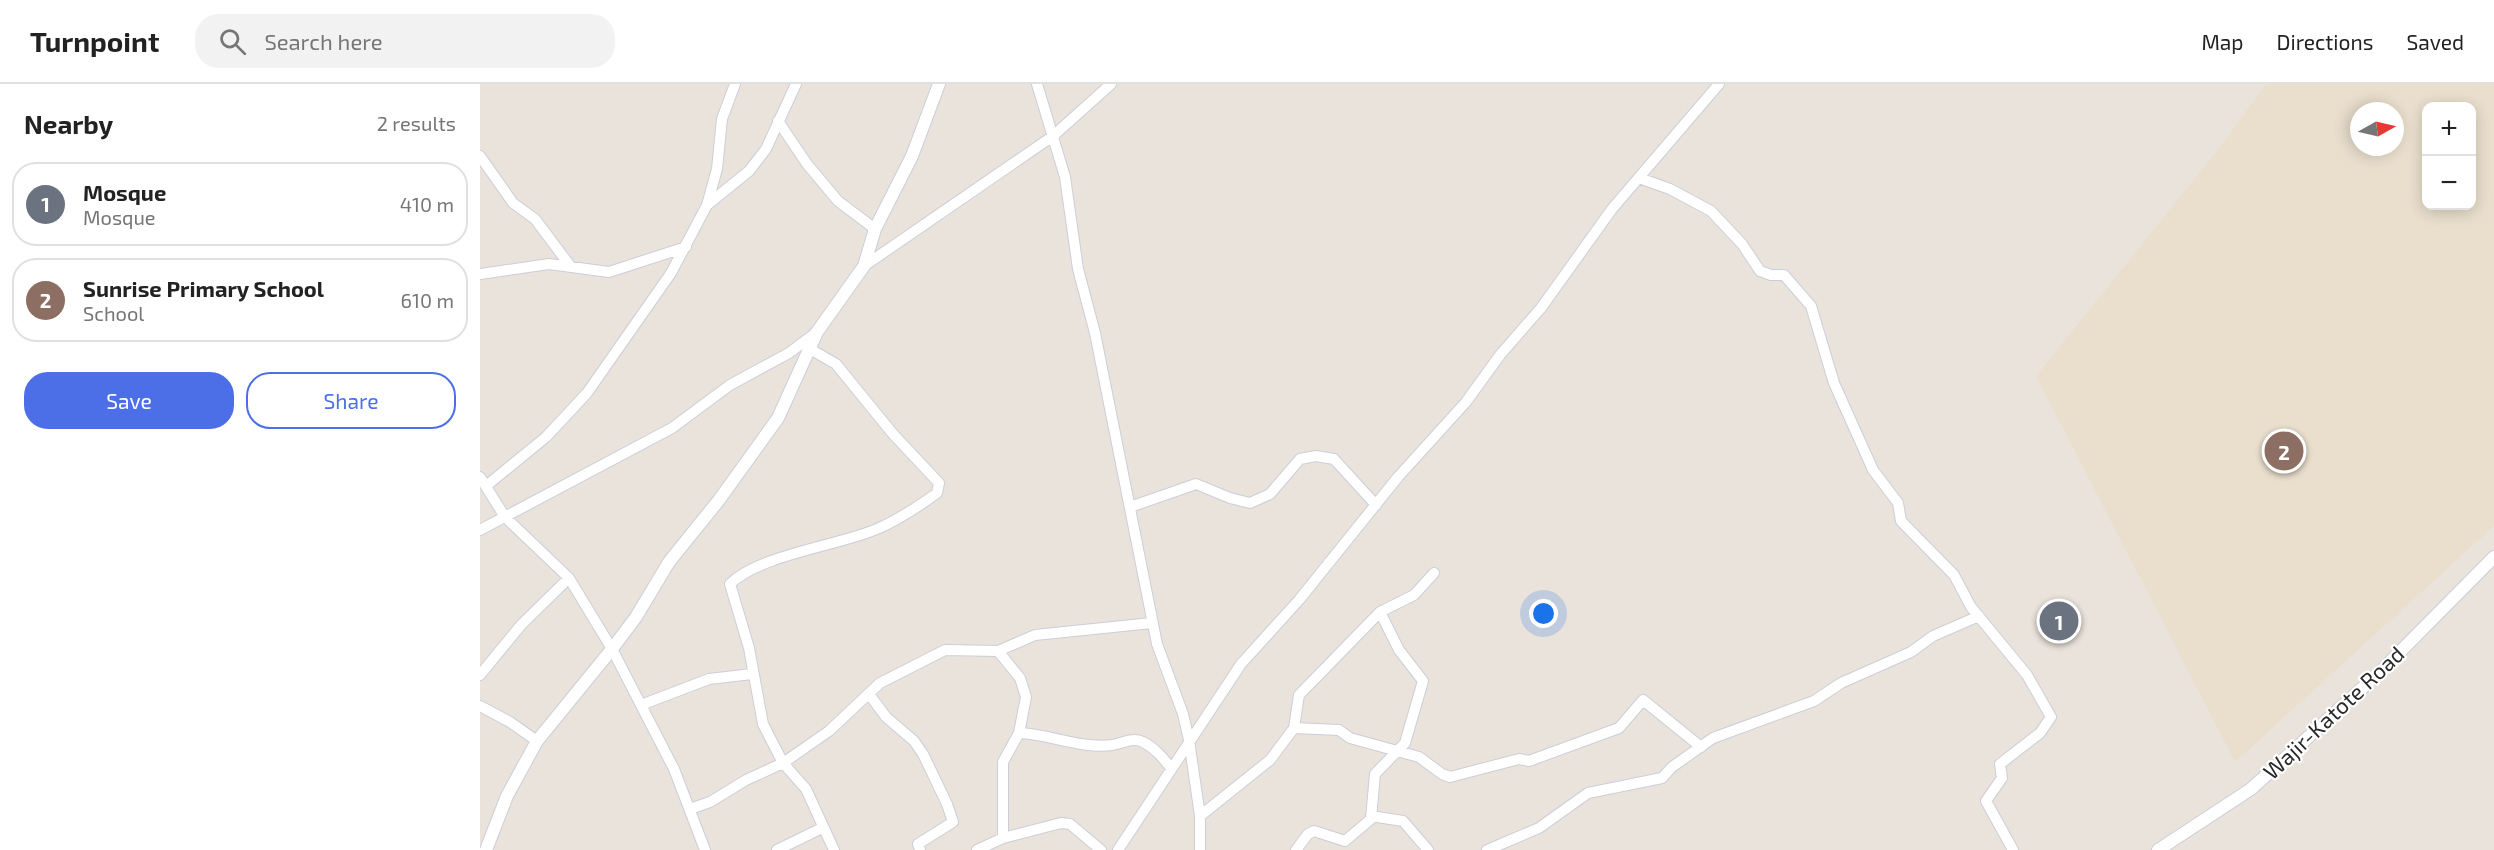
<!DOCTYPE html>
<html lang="en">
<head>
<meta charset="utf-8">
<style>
	:root { --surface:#fff; --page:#f2f2f2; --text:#222; --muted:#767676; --line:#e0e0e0; --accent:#4c6fe7 }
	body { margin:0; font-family:"Exo 2",sans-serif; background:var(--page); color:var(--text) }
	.controls { position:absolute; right:18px; top:18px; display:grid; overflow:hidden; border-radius:12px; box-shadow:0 3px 15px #0003 }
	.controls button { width:54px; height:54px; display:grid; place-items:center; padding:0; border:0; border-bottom:2px solid var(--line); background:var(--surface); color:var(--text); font:30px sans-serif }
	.compass { position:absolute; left:1870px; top:18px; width:54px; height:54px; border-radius:50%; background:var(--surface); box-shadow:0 3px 15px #0003; rotate:82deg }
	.you { position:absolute; left:1064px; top:530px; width:21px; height:21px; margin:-15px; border:4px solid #fff; border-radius:50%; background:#1a73e8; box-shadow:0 0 0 9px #1a73e833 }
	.badge { display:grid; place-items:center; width:39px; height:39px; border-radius:50%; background:var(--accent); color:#fff; font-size:20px; font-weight:700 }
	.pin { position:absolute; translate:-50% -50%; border:3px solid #fff; box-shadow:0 2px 6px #0006 }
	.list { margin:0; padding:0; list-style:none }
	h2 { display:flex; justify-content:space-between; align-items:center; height:78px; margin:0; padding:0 24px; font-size:26px }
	h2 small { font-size:20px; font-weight:400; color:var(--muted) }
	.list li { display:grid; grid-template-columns:39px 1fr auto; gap:18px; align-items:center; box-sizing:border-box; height:84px; margin:0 12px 12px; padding:0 12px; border:2px solid var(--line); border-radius:24px }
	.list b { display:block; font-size:22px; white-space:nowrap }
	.list p { margin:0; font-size:20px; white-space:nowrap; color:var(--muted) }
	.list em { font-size:20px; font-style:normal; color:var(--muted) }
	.actions { display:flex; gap:12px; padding:18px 24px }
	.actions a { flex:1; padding:14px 0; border:2px solid var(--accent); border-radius:24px; text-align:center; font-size:21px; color:var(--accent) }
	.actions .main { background:var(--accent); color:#fff }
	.icon { flex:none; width:33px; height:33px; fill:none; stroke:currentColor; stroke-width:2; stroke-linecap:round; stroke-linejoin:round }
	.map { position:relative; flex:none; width:2014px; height:766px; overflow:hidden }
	header { display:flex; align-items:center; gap:36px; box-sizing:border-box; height:84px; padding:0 30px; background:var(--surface); border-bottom:2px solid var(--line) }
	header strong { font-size:28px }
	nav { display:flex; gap:33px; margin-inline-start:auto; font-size:21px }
	.search { width:420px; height:54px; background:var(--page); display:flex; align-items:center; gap:15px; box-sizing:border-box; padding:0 21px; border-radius:24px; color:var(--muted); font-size:22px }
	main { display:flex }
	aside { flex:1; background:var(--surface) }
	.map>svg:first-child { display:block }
</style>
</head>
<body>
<header>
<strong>Turnpoint</strong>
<div class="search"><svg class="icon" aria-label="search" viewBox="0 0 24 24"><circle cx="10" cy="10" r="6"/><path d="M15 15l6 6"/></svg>Search here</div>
<nav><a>Map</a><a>Directions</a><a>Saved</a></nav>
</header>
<main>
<aside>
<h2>Nearby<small>2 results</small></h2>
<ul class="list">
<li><span class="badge" style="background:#6b7280">1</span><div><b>Mosque</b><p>Mosque</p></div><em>410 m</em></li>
<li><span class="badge" style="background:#8d6e63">2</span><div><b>Sunrise Primary School</b><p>School</p></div><em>610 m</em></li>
</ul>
<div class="actions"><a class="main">Save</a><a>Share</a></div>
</aside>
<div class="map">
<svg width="2014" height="766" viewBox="0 0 2014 766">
	<rect width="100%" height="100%" fill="#eae3dc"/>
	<path fill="#eadfcd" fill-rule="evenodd" d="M1786,0H2014V442L1755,678L1556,292L1740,63ZM1946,22H1992V122H1946ZM1879,27H1915V63H1879Z"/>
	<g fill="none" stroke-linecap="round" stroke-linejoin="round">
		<defs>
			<path id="minor" d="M557,0L585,93L598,185L615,249L677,560L703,630L709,656L720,732V766
				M298,37L327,80L358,117L395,145
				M0,72L33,119L55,135L91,183
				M1159,94L1190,105L1231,127L1262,160L1280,187L1291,191H1304L1331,222L1354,299L1393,386L1418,419L1421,437L1474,491L1491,523L1547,591L1571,633L1560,649L1520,680L1522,694L1506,717L1533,766
				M227,121L237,85L242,35L255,0
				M384,182L573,52L631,0
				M0,190L69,180L129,188L206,163
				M330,265L356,280L413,350L459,399L457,409C439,422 418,436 397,445C357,462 279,471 250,500L269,564L283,640L303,679L326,705L354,766
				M0,393L25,433L89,494L132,565L194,685L225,766
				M6,402L66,353L107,309L191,189L227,121L269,87L286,65L316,0
				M650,423L716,400L750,414L770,419L790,410L820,375L836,372L854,375L896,421
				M0,446L192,344L250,301L309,269L337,248
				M518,567L540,594L546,613L539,649L523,678V754
				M0,591L41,541L89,494
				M389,610L406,633L434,657L443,670L467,720L473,738L438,760L440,766
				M161,621L229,595L272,590
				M0,622L30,638L57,657
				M814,644L859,646L870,654L939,673L962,690L970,693L1039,675L1049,677L1139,644L1163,616L1221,663
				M539,649C570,650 600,665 632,661C643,659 652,653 663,658C675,664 683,674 691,684
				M210,725L230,718L266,696L303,679L349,647L400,599L465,566L518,567L555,551L672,539
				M720,732L790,676L814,644L819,611L900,528L934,511L954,489
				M891,732L923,737L948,766
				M297,766L342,744
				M497,766L523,754L581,739L590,740L621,766
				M638,766L761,580L819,516L918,393L986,318L1020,271L1061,224L1132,125L1239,0
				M816,766L828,750L834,747L865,757L891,735L895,690L925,659L943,597L919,566L900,528
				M1007,766L1059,744L1108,709L1182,694L1192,683L1233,654L1334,617L1361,599L1431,568L1453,552L1499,532"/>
			<path id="tertiary" d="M6,766L27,712L57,657L132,565L156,533L189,478L239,416L298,334L337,248L384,182L395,145L432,72L459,0
				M1678,766L1771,705L1900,588L2014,473"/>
		</defs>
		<use href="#minor" stroke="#cbced9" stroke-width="12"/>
		<use href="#tertiary" stroke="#cbced9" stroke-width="14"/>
		<use href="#minor" stroke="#fff" stroke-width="10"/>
		<use href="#tertiary" stroke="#fff" stroke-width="12"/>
	</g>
	<g text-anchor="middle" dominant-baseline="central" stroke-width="4.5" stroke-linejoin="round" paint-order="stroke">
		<g font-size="22" fill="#292929" stroke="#fff">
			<text transform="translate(1853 628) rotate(-43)">Wajir-Katote Road</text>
		</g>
	</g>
</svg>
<div class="controls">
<button>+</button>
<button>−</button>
</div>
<svg class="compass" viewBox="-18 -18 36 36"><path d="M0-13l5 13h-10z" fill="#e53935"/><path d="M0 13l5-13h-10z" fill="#767676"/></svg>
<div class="you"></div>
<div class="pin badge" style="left:1579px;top:537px;background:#6b7280">1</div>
<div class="pin badge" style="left:1804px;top:367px;background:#8d6e63">2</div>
</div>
</main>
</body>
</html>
